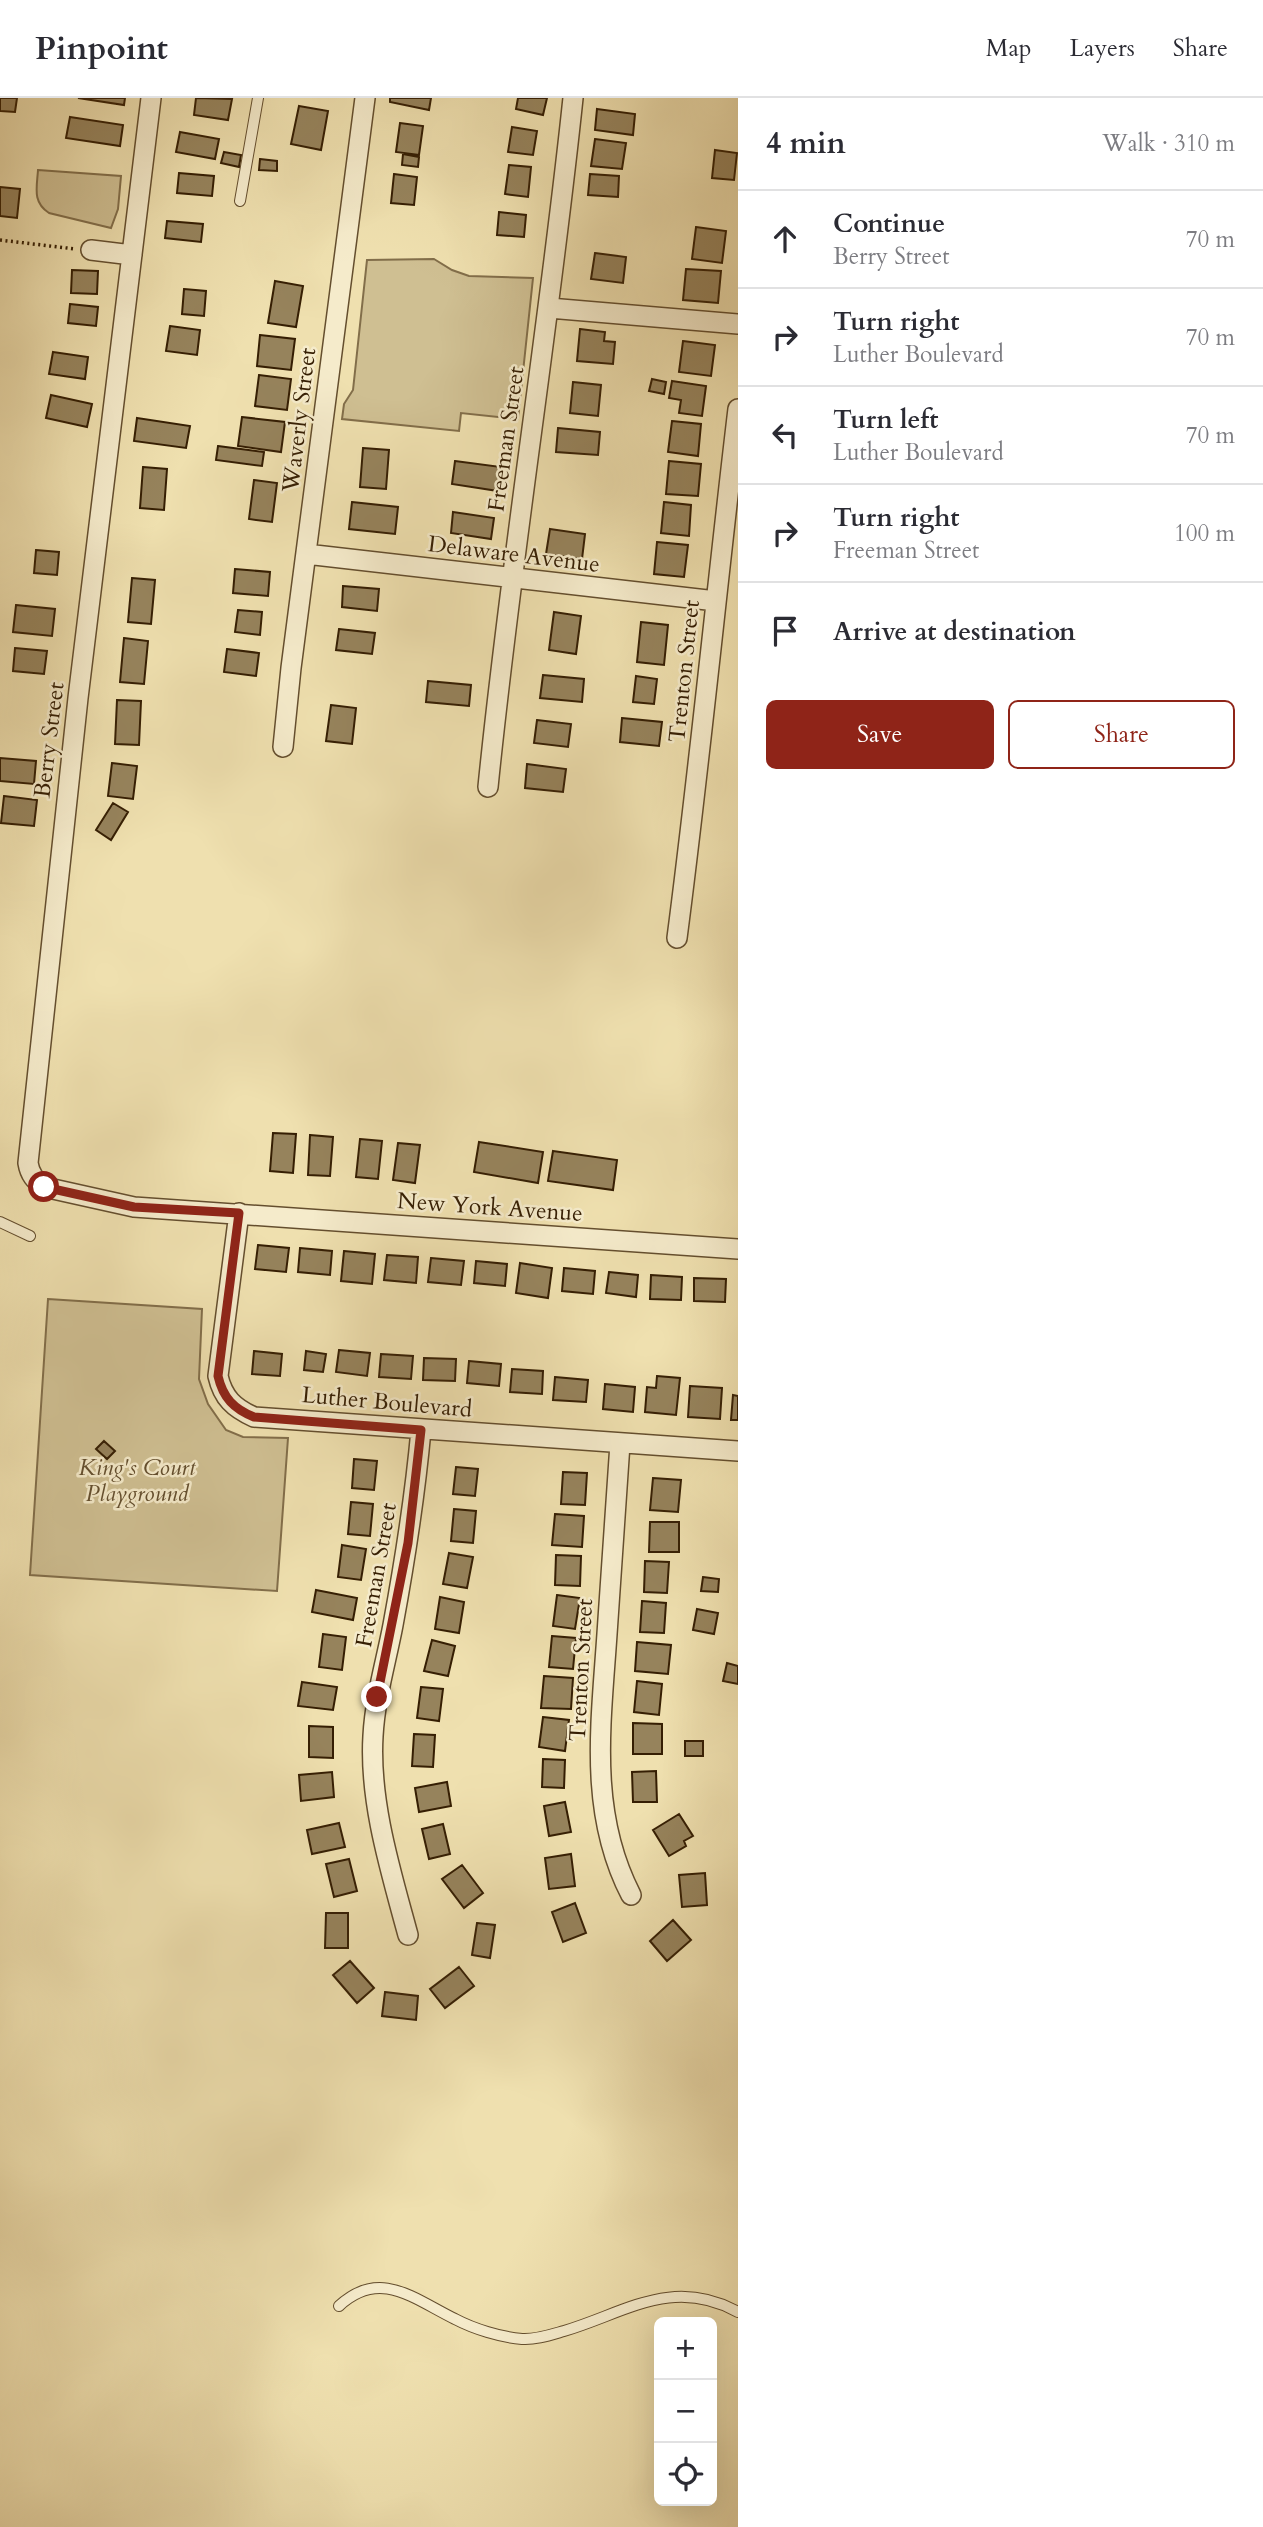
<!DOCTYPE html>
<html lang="en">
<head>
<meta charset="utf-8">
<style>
	:root { --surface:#fff; --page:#f7f7f7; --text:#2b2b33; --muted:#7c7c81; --line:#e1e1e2; --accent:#8f2418 }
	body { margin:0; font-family:Cardo,serif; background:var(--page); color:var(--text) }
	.controls { position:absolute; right:21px; bottom:21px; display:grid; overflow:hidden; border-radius:10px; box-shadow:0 7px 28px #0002 }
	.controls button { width:63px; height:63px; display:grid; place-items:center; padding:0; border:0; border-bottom:2px solid var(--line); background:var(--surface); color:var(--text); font:35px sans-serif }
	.stop { position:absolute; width:21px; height:21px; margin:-16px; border:5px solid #8f2418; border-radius:50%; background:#fff }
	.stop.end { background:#8f2418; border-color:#fff; box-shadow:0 2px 7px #0008 }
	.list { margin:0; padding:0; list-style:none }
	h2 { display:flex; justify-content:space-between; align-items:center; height:91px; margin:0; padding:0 28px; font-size:30px }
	h2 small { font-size:23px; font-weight:400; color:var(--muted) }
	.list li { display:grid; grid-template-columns:46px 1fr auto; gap:21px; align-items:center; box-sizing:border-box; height:98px; padding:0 28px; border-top:2px solid var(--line) }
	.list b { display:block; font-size:26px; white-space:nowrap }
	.list p { margin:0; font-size:23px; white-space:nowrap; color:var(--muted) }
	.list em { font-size:23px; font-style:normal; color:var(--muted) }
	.actions { display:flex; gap:14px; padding:21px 28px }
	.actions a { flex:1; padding:16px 0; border:2px solid var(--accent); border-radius:10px; text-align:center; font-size:24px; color:var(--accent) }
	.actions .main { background:var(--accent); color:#fff }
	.icon { flex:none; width:38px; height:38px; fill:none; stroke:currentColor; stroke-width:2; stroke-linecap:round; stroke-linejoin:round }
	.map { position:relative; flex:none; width:738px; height:2429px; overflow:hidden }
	header { display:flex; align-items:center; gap:42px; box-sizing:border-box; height:98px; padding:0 35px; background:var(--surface); border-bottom:2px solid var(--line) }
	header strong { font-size:33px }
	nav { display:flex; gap:38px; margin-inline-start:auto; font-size:24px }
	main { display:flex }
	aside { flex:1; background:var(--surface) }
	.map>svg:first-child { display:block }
</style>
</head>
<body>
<header>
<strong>Pinpoint</strong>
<nav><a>Map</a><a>Layers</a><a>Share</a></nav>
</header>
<main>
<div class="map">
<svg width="738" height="2429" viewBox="0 0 738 2429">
	<rect width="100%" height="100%" fill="#efe0af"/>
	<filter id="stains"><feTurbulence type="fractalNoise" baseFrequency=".00286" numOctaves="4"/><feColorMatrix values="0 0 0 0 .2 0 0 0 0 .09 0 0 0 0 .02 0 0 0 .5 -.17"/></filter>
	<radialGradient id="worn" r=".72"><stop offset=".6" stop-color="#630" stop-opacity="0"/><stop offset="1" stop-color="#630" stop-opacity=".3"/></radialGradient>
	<path fill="#cfbf92" stroke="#826e4a" stroke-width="2" d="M38,72L121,78L118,111L111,130L49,115C32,104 37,89 38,72Z
		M434,161L452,172L469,178L533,180L518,321L461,315L459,333L342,321L344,306L353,292L367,162Z
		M48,1201L202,1211L199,1281L208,1306L226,1332L243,1339L288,1340L277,1493L30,1477Z"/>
	<path fill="#96835c" stroke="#351e03" stroke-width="2" d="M0,0H17L15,14L0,13Z
		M78,0H125L124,7Z
		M196,0L232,1L228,22L194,17Z
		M390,0H431L429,12L390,4Z
		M518,0H547L543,17L516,11Z
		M299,8L328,13L321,52L291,46Z
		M597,11L635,16L633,37L595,32Z
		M70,19L123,27L120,48L66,40Z
		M400,25L423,28L419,57L396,54Z
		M512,29L537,33L533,57L508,54Z
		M180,34L219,41L215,61L176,54Z
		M595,41L626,45L622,71L591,68Z
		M715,52L737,55L734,82L712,80Z
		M224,54L241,57L239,69L221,65Z
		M403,56L419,59L418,69L402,67Z
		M260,61L277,63V73L259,72Z
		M509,67L531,69L528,99L505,96Z
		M179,75L214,78L212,98L177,95Z
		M394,76L417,79L414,107L391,105Z
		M590,76L619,78L618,99L588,97Z
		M0,89L20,91L17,120L0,118Z
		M499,114L526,117L524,139L497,137Z
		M167,123L203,126L201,144L165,140Z
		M696,129L726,133L722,165L692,161Z
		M595,155L626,159L623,185L591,181Z
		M686,171L721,173L718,205L683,202Z
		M72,172L98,173L97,196L71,195Z
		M275,183L303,188L296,229L268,225Z
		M184,191L206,193L204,218L182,216Z
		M70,206L98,209L96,228L68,225Z
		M170,228L200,232L197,257L166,253Z
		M580,231L605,234L604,243L615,244L613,266L577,263Z
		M260,237L295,241L291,272L257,268Z
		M683,243L715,247L711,278L679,274Z
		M53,254L88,259L85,281L49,276Z
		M259,277L291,281L287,312L255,308Z
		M652,281L666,284L664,296L649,293Z
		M672,283L706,288L702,318L679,315L681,302L669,300Z
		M573,284L601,287L598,318L570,315Z
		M51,297L92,306L87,329L46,320Z
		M242,319L285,324L281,354L238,348Z
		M137,320L190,328L186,350L134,343Z
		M672,323L701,326L698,358L668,354Z
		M558,330L600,334L598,357L556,354Z
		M218,348L264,354L262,368L216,362Z
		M363,350L389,352L386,391L360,389Z
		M455,363L501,369L498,393L452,386Z
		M669,363L701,366L698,398L666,396Z
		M143,369L167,371L164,412L140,410Z
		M254,382L277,385L272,424L249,421Z
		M352,404L398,409L395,436L349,431Z
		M664,404L691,407L689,438L661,435Z
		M453,414L494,420L491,441L451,435Z
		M550,431L585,436L582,461L546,456Z
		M657,444L688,447L684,479L654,476Z
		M36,452L59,454L57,477L34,475Z
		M235,471L270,474L268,498L233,495Z
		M132,480L155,482L151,526L128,524Z
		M343,488L379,491L377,513L342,509Z
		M16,507L55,511L52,538L13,534Z
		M238,512L262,514L260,537L235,534Z
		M554,514L581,518L576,556L549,552Z
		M641,524L668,527L664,567L637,564Z
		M339,531L375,535L372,556L336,552Z
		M124,540L148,543L144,586L120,584Z
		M15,550L47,553L44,576L13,573Z
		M227,551L259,555L256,578L224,574Z
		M543,577L584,581L582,604L540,600Z
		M636,578L657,581L654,606L633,604Z
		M428,583L471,587L469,608L426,604Z
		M117,602L141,603L139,647L115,646Z
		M331,607L356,610L352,646L326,643Z
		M622,620L662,624L659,648L620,644Z
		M537,622L571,626L568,649L534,645Z
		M0,660L36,663L34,686L0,683Z
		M112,665L137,668L133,701L108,698Z
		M527,666L566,671L563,694L525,690Z
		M4,698L37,702L34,728L1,725Z
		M113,705L128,714L111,742L96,732Z
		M273,1035L296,1036L293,1075L270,1073Z
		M310,1037L333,1039L330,1078L308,1077Z
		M360,1041L382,1043L378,1081L356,1079Z
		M479,1044L543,1054L538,1085L474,1074Z
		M398,1045L420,1047L415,1085L393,1082Z
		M553,1053L617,1062L613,1092L548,1083Z
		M258,1147L289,1150L286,1174L255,1171Z
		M300,1150L332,1153L330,1177L298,1174Z
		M344,1153L375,1156L372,1186L341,1183Z
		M387,1157L418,1159L416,1185L384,1182Z
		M431,1160L464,1163L461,1187L428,1184Z
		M476,1163L507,1166L505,1188L474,1185Z
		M520,1165L552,1170L548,1200L516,1195Z
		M564,1170L595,1173L593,1196L562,1193Z
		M609,1174L638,1177L636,1199L606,1195Z
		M651,1177L682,1179L681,1202L650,1201Z
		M694,1180L726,1181L725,1204L694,1203Z
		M339,1252L370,1255L367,1278L336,1274Z
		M254,1253L282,1256L280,1278L252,1276Z
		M306,1253L326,1256L323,1274L304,1272Z
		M381,1256L413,1258L411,1281L379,1279Z
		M424,1260L456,1261L455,1283L423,1282Z
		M469,1263L501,1266L499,1288L467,1285Z
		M512,1271L543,1273L542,1296L510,1294Z
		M657,1278L680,1280L676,1317L645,1314L647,1289L656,1290Z
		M555,1279L588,1282L586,1304L553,1302Z
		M605,1286L635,1289L633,1314L603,1311Z
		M690,1288L722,1290L720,1321L688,1319Z
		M733,1297L738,1298V1322H731Z
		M104,1343L115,1353L107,1361L96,1351Z
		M354,1361L377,1363L374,1392L352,1390Z
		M456,1369L478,1371L475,1398L453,1396Z
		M563,1374L587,1375L585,1407L561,1406Z
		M653,1380L681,1382L678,1414L650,1412Z
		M351,1404L373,1406L370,1438L348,1436Z
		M454,1411L476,1413L473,1445L451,1443Z
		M555,1416L584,1418L582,1449L552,1447Z
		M650,1424H679V1454H649Z
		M342,1447L366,1451L361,1482L338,1479Z
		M449,1455L473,1459L467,1490L443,1486Z
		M556,1457L581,1458L580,1488L555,1487Z
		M645,1463L669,1464L667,1495L644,1494Z
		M703,1479L719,1481L718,1494L701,1493Z
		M316,1492L357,1500L353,1522L312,1514Z
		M557,1497L580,1500L575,1531L553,1528Z
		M440,1499L464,1504L459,1535L435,1531Z
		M642,1503L666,1505L664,1535L640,1534Z
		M697,1511L718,1515L714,1536L693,1532Z
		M323,1536L346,1539L342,1572L319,1569Z
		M552,1538L576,1540L573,1571L549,1569Z
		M432,1542L455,1548L448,1578L424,1573Z
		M637,1544L671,1547L668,1576L635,1573Z
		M727,1565L738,1568V1586L723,1583Z
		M544,1578L573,1580L571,1611L541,1610Z
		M637,1583L662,1586L659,1617L634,1614Z
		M302,1584L337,1589L333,1612L298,1608Z
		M421,1589L443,1591L439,1623L417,1620Z
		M543,1619L569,1622L565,1653L539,1649Z
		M633,1625L662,1626V1656H633Z
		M309,1628L333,1629V1660L309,1659Z
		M414,1636L435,1637L433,1669L412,1668Z
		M685,1643H703V1658H685Z
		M543,1661L565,1662L564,1690L542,1689Z
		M656,1673L657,1704H633L632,1674Z
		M332,1674L334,1699L301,1703L299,1677Z
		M447,1684L451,1708L419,1714L415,1690Z
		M565,1704L571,1734L549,1738L544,1708Z
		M679,1716L693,1738L684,1743L686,1748L669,1758L653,1732Z
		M339,1725L345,1749L312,1756L307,1732Z
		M443,1726L450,1756L429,1761L422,1731Z
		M571,1756L575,1788L549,1791L545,1760Z
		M349,1761L357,1793L334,1799L326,1766Z
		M462,1767L483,1795L464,1810L442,1781Z
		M705,1775L707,1807L682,1809L679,1777Z
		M575,1805L586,1835L563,1844L552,1814Z
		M326,1815H348V1850H325Z
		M673,1822L691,1842L667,1863L650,1843Z
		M477,1825L495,1827L490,1860L472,1857Z
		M350,1863L374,1890L357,1905L333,1877Z
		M459,1869L474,1888L445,1910L430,1891Z
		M385,1894L418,1898L416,1922L382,1918Z"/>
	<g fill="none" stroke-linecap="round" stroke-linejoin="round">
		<defs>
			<path id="lane" d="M240,103L258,0
				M0,1124L30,1138
				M339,2208C380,2170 414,2201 455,2221C474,2231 500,2239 522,2241C535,2242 550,2237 564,2233C625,2215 672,2178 738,2214"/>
			<path id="street" d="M151,0L78,600L28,1065C30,1077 35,1082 44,1089L134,1109L738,1151
				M91,152L132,157
				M549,210L738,226
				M306,456L716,503
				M283,649L291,570L365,0
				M488,689C511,459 549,230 573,0
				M677,840C700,664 717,487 738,311
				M239,1115L218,1278C223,1300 234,1310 254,1319L738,1353
				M620,1345C616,1409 611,1473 607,1536C601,1626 588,1714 631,1797
				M408,1837C391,1774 369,1704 373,1638C375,1600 386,1564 393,1527C405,1462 415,1398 421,1332"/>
		</defs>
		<use href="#lane" stroke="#644e2e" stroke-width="12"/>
		<use href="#street" stroke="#644e2e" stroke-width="22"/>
		<path stroke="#351e03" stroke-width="3.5" stroke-dasharray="2 3.5" stroke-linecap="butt" d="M0,142L75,151"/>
		<use href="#lane" stroke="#f5ebcb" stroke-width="10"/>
		<use href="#street" stroke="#f5ebcb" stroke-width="19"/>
	</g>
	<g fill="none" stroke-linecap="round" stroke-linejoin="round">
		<path stroke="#8f2418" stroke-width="9" d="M44,1089L134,1109L239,1115L218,1278C223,1300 234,1311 254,1319L421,1332L408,1445L377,1599"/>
	</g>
	<g text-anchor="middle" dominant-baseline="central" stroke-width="5" stroke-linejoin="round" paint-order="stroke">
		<g font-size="23" fill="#351e03" stroke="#f5ebcb">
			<text transform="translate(299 322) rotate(-83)">Waverly Street</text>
			<text transform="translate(506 341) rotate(-82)">Freeman Street</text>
			<text transform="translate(514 456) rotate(7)">Delaware Avenue</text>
			<text transform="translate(684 573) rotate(-84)">Trenton Street</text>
			<text transform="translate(49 642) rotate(-83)">Berry Street</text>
			<text transform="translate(490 1109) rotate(4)">New York Avenue</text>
			<text transform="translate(387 1304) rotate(5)">Luther Boulevard</text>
			<text transform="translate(376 1477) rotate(-80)">Freeman Street</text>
			<text transform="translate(581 1572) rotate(-87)">Trenton Street</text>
		</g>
		<g font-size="23" font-style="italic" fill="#634e2e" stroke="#f5ebcb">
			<text x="137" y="1369">King's Court<tspan x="137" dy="26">Playground</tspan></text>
		</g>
	</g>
	<rect width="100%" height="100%" filter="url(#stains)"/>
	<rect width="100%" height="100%" fill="url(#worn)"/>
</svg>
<div class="controls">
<button>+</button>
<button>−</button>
<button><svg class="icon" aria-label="locate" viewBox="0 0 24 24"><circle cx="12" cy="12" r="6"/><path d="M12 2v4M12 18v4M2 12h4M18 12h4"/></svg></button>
</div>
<div class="stop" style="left:44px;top:1089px"></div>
<div class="stop end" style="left:377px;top:1599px"></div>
</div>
<aside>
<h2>4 min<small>Walk · 310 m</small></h2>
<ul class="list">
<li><svg class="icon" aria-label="ahead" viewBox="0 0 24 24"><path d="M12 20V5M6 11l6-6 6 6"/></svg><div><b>Continue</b><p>Berry Street</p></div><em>70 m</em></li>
<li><svg class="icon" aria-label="right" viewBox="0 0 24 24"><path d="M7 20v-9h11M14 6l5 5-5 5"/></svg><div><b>Turn right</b><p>Luther Boulevard</p></div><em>70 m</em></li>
<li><svg class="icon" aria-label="left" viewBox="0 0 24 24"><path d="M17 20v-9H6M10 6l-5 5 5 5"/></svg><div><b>Turn left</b><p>Luther Boulevard</p></div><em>70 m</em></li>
<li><svg class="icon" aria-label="right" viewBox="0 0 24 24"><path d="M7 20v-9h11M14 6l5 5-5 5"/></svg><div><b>Turn right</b><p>Freeman Street</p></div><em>100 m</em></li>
<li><svg class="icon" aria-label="arrive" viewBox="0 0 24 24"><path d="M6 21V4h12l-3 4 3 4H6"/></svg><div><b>Arrive at destination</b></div></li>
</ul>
<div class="actions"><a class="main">Save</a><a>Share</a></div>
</aside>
</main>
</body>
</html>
